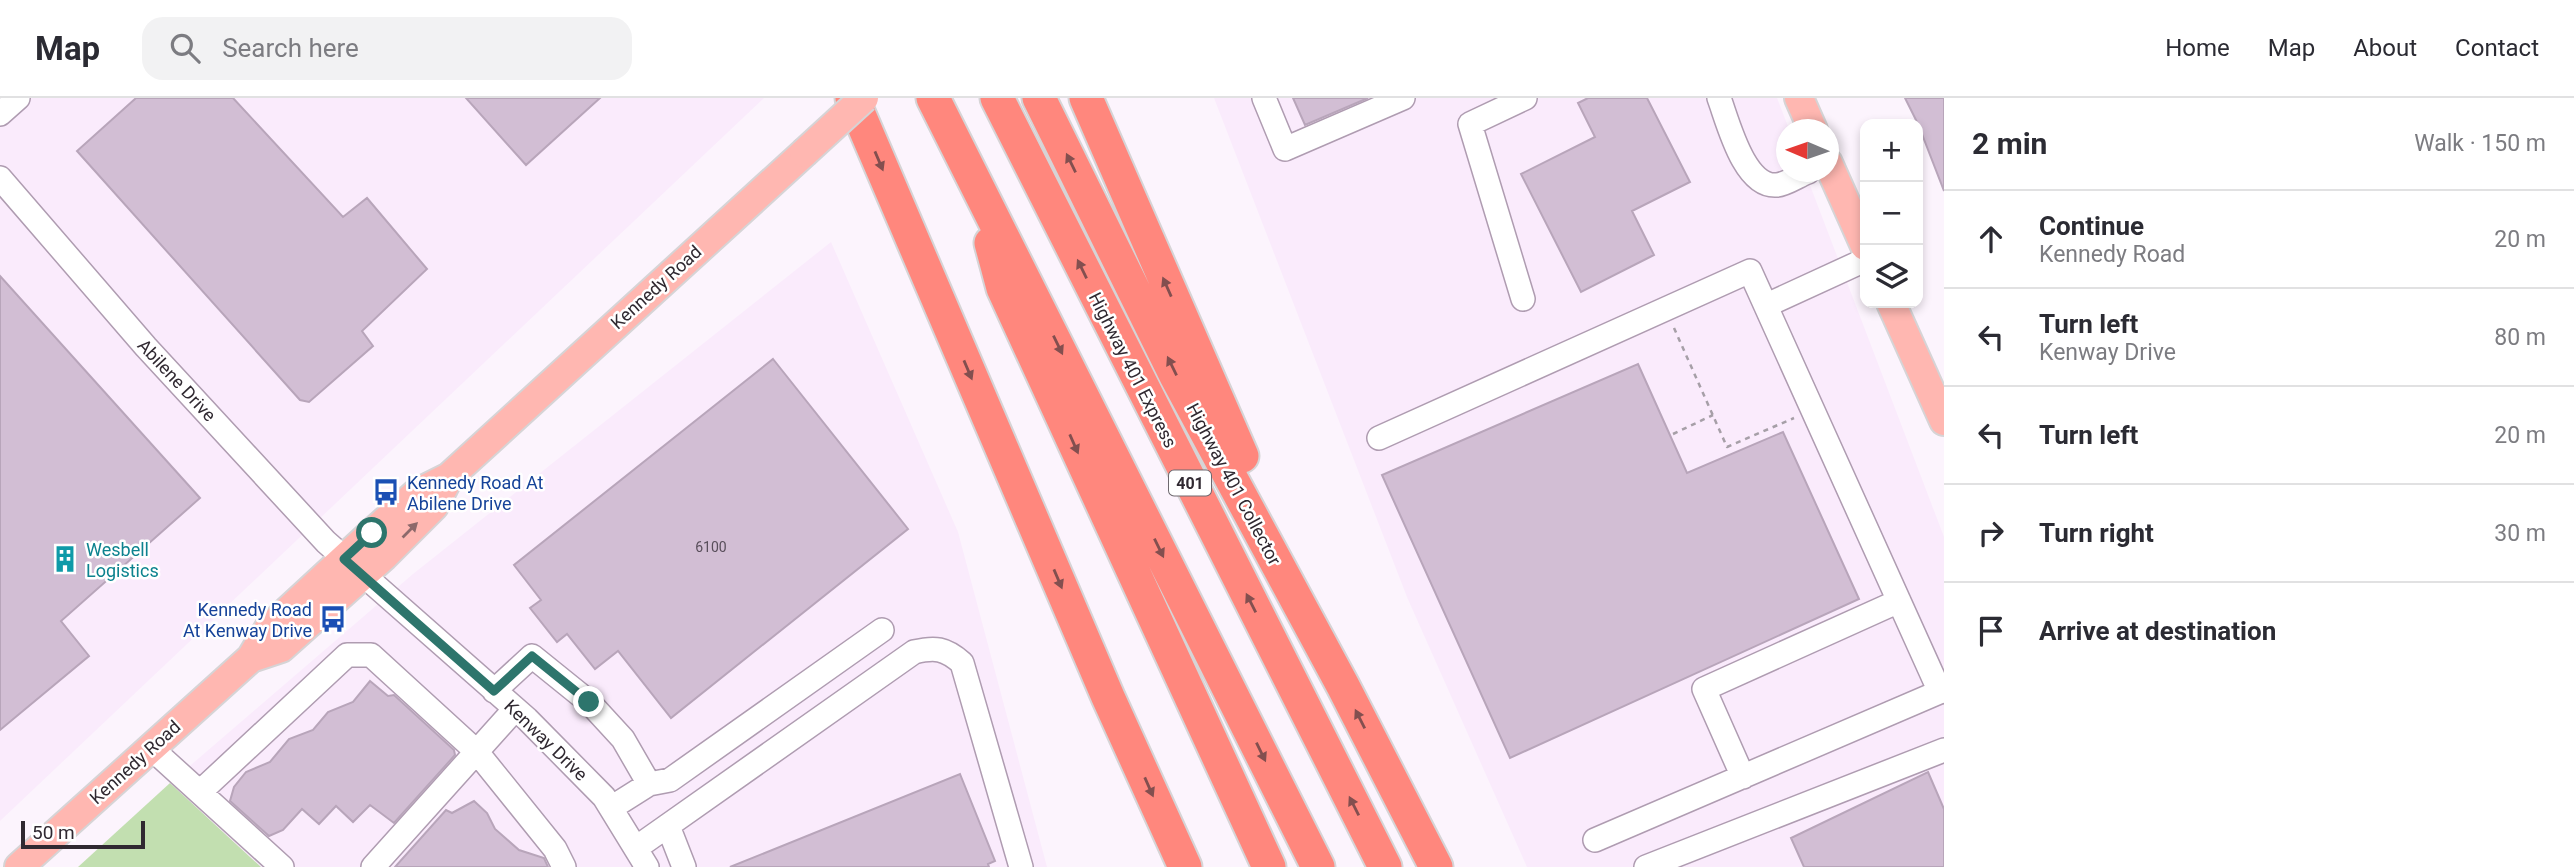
<!DOCTYPE html>
<html lang="en">
<head>
<meta charset="utf-8">
<style>
	:root { --surface:#fff; --page:#f2f2f3; --text:#2b2b33; --muted:#7c7c81; --line:#e1e1e2 }
	body { margin:0; font-family:Roboto,sans-serif; background:var(--page); color:var(--text) }
	.controls { position:absolute; right:21px; top:21px; display:grid; overflow:hidden; border-radius:14px; box-shadow:0 4px 10px #0003 }
	.controls button { width:63px; height:63px; display:grid; place-items:center; padding:0; border:0; border-bottom:2px solid var(--line); background:var(--surface); color:var(--text); font:35px sans-serif }
	.compass { position:absolute; left:1776px; top:21px; width:63px; height:63px; border-radius:50%; background:var(--surface); box-shadow:0 4px 10px #0003; rotate:272deg }
	.scale { position:absolute; left:21px; bottom:18px; width:124px; box-sizing:border-box; padding-left:7px; border:4px solid #302931; border-top:0; font-size:19px; line-height:24px; white-space:nowrap; color:#302931; -webkit-text-stroke:5px #fff; paint-order:stroke }
	.stop { position:absolute; width:21px; height:21px; margin:-16px; border:5px solid #2d756c; border-radius:50%; background:#fff }
	.stop.end { background:#2d756c; border-color:#fff; box-shadow:0 2px 7px #0008 }
	.list { margin:0; padding:0; list-style:none }
	h2 { display:flex; justify-content:space-between; align-items:center; height:91px; margin:0; padding:0 28px; font-size:30px }
	h2 small { font-size:23px; font-weight:400; color:var(--muted) }
	.list li { display:grid; grid-template-columns:46px 1fr auto; gap:21px; align-items:center; box-sizing:border-box; height:98px; padding:0 28px; border-top:2px solid var(--line) }
	.list b { display:block; font-size:26px; white-space:nowrap }
	.list p { margin:0; font-size:23px; white-space:nowrap; color:var(--muted) }
	.list em { font-size:23px; font-style:normal; color:var(--muted) }
	.icon { flex:none; width:38px; height:38px; fill:none; stroke:currentColor; stroke-width:2; stroke-linecap:round; stroke-linejoin:round }
	.map { position:relative; flex:none; width:1944px; height:769px; overflow:hidden }
	header { display:flex; align-items:center; gap:42px; box-sizing:border-box; height:98px; padding:0 35px; background:var(--surface); border-bottom:2px solid var(--line) }
	header strong { font-size:33px }
	nav { display:flex; gap:38px; margin-inline-start:auto; font-size:24px }
	.search { width:490px; height:63px; background:var(--page); display:flex; align-items:center; gap:18px; box-sizing:border-box; padding:0 24px; border-radius:21px; color:var(--muted); font-size:26px }
	main { display:flex }
	aside { flex:1; background:var(--surface) }
	.map>svg:first-child { display:block }
</style>
</head>
<body>
<header>
<strong>Map</strong>
<div class="search"><svg class="icon" aria-label="search" viewBox="0 0 24 24"><circle cx="10" cy="10" r="6"/><path d="M15 15l6 6"/></svg>Search here</div>
<nav><a>Home</a><a>Map</a><a>About</a><a>Contact</a></nav>
</header>
<main>
<div class="map">
<svg width="1944" height="769" viewBox="0 0 1944 769">
	<rect width="100%" height="100%" fill="#fcf4fd"/>
	<path fill="#faebfc" d="M0,0H764L0,723Z
		M1214,0H1777L1789,31L1786,32V74H1805L1944,439V769H1527L1407,499Z
		M831,144L958,434L1047,769H261L170,685L413,476Z"/>
	<path fill="#c2dfb0" d="M170,685L261,769H78Z"/>
	<path fill="#d2bed4" stroke="#b8a5ba" stroke-width="2" d="M136,0H233L343,119L367,100L427,171L362,233L373,248L309,304L300,302L77,53Z
		M466,0H600L526,67Z
		M1293,0H1368L1305,27Z
		M1588,0H1647L1690,84L1632,113L1654,157L1581,194L1521,76L1595,39L1578,5Z
		M1905,0H1944V93L1918,26Z
		M0,178L200,400L61,523L89,558L0,632Z
		M773,261L908,431L671,620L618,553L595,571L567,536L557,544L530,510L541,502L514,467Z
		M1638,266L1687,375L1783,334L1859,501L1510,660L1382,377Z
		M370,583L388,598L394,597L454,652L455,657L394,725L370,707L353,724L336,708L319,726L302,711L283,732L269,738L230,703L234,689L246,674L270,664L289,641L313,632L328,614L353,604Z
		M1928,674L1944,711V769H1804L1791,740Z
		M960,676L995,763L988,766L989,769H730Z
		M474,703L487,715L495,731L519,752L544,760L548,769H395L446,712L452,715Z"/>
	<g fill="none" stroke-linecap="round" stroke-linejoin="round">
		<defs>
			<path id="minor" d="M1264,0L1285,51L1403,0
				M1719,0C1728,24 1744,90 1777,87C1787,86 1799,77 1808,74
				M0,16L18,0
				M0,80L146,249L326,444L527,621L604,699L647,769
				M1523,201L1470,26L1525,0
				M1767,207L1865,162
				M1379,340L1750,173L1940,594
				M494,593L532,558L589,604L623,641L649,686L611,710
				M151,650L282,769
				M1743,679L1704,591L1899,503
				M649,686L670,682L882,532
				M200,694L347,557H371L476,653L555,751L564,769
				M668,728L684,769
				M1595,742L1944,592
				M636,750L914,554C935,549 945,550 962,565L1021,769
				M373,769L515,611
				M1646,769L1944,652"/>
			<path id="major" d="M1799,0L1813,32
				M1828,65L1865,148
				M1891,205L1944,323
				M251,560L281,550L384,458L434,408L449,379
				M19,769L251,560L269,530L372,435L417,395L449,379L804,55"/>
			<path id="highway" d="M852,0L1108,599L1185,769
				M933,0L1318,769
				M997,0L1385,769
				M1039,0L1176,278L1343,588L1436,769
				M1086,0L1242,358
				M991,145L1003,190L1269,769"/>
		</defs>
		<use href="#minor" stroke="#af9cb1" stroke-width="26"/>
		<use href="#major" stroke="#d6d4d6" stroke-width="32"/>
		<use href="#highway" stroke="#d6d4d6" stroke-width="37"/>
		<path stroke="#a69fa7" stroke-width="2.5" stroke-dasharray="5 5" stroke-linecap="butt" d="M1674,230L1727,349L1794,320
			M1673,336L1713,317"/>
		<use href="#minor" stroke="#fff" stroke-width="23"/>
		<use href="#major" stroke="#ffb7b1" stroke-width="28"/>
		<use href="#highway" stroke="#ff877d" stroke-width="33"/>
		<defs>
			<path id="major-bridge" d="M804,55L864,0"/>
		</defs>
		<use href="#major-bridge" stroke="#d6d4d6" stroke-width="32" stroke-linecap="butt"/>
		<use href="#major-bridge" stroke="#ffb7b1" stroke-width="28"/>
	</g>
	<defs><path id="oneway-solid" d="M-6-.8H1V-3.2L6.5 0L1 3.2V.8H-6Z" transform="scale(1.75)"/></defs>
	<g fill="#834f4f">
		<use href="#oneway-solid" transform="translate(879 63) rotate(67)"/>
		<use href="#oneway-solid" transform="translate(1071 65) rotate(-116)"/>
		<use href="#oneway-solid" transform="translate(1082 171) rotate(-116)"/>
		<use href="#oneway-solid" transform="translate(1167 189) rotate(-114)"/>
		<use href="#oneway-solid" transform="translate(1058 247) rotate(64)"/>
		<use href="#oneway-solid" transform="translate(1172 268) rotate(-116)"/>
		<use href="#oneway-solid" transform="translate(968 272) rotate(67)"/>
		<use href="#oneway-solid" transform="translate(1074 346) rotate(66)"/>
		<use href="#oneway-solid" transform="translate(1159 450) rotate(64)"/>
		<use href="#oneway-solid" transform="translate(1058 481) rotate(67)"/>
		<use href="#oneway-solid" transform="translate(1251 505) rotate(-117)"/>
		<use href="#oneway-solid" transform="translate(1360 621) rotate(-117)"/>
		<use href="#oneway-solid" transform="translate(1261 654) rotate(64)"/>
		<use href="#oneway-solid" transform="translate(1149 689) rotate(66)"/>
		<use href="#oneway-solid" transform="translate(1354 708) rotate(-117)"/>
	</g>
	<use fill="#8d696b" href="#oneway-solid" transform="translate(410 432) rotate(-45)"/>
	<g fill="none" stroke-linecap="round" stroke-linejoin="round">
		<path stroke="#2d756c" stroke-width="9" d="M372,435L344,461L494,593L532,558L589,604"/>
	</g>
	<defs>
		<symbol id="bus-bare" viewBox="-9 -9 18 18"><path d="M-5-6H5V4H4V6H2V4H-2V6H-4V4H-5ZM-3.5-4V0h7V-4ZM-3.5 1.2v1.5H-2V1.2ZM2 1.2v1.5H3.5V1.2Z" fill="#1a4fb4" stroke="#fff" stroke-width="2.5" paint-order="stroke"/></symbol>
		<symbol id="building-bare" viewBox="-9 -9 18 18"><path d="M-4-6H4V6H1V3H-1V6H-4ZM-2.5-4.3h1.7v1.8h-1.7ZM.8-4.3h1.7v1.8H.8ZM-2.5-1h1.7V.8h-1.7ZM.8-1h1.7V.8H.8Z" fill="#0f9aa8" stroke="#fff" stroke-width="2.5" paint-order="stroke"/></symbol>
	</defs>
	<g fill-rule="evenodd">
		<use href="#bus-bare" x="367" y="375" width="38" height="38"/>
		<use href="#building-bare" x="46" y="442" width="38" height="38"/>
		<use href="#bus-bare" x="314" y="502" width="38" height="38"/>
	</g>
	<g text-anchor="middle" dominant-baseline="central" stroke-width="5" stroke-linejoin="round" paint-order="stroke">
		<g font-size="14" fill="#584e5a">
			<text x="711" y="449">6100</text>
		</g>
		<rect fill="#fff" stroke="#6e696f" stroke-width="2" x="1169" y="372.5" width="42" height="25" rx="5"/>
		<g font-size="16" font-weight="bold" fill="#302931">
			<text x="1190" y="385">401</text>
		</g>
		<g font-size="18" fill="#302931" stroke="#fff">
			<text transform="translate(656 189) rotate(-42)">Kennedy Road</text>
			<text transform="translate(1133 272) rotate(63)">Highway 401 Express</text>
			<text transform="translate(177 282) rotate(47)">Abilene Drive</text>
			<text transform="translate(1234 386) rotate(62)">Highway 401 Collector</text>
			<text transform="translate(546 642) rotate(44)">Kenway Drive</text>
			<text transform="translate(135 664) rotate(-42)">Kennedy Road</text>
		</g>
		<g font-size="18" fill="#164399" stroke="#fff" text-anchor="start">
			<text x="407" y="384">Kennedy Road At<tspan x="407" dy="21">Abilene Drive</tspan></text>
			<text x="312" y="511" text-anchor="end">Kennedy Road<tspan x="312" dy="21">At Kenway Drive</tspan></text>
		</g>
		<g font-size="18" fill="#0d838f" stroke="#fff" text-anchor="start">
			<text x="86" y="451">Wesbell<tspan x="86" dy="21">Logistics</tspan></text>
		</g>
	</g>
</svg>
<div class="controls">
<button>+</button>
<button>−</button>
<button><svg class="icon" aria-label="layers" viewBox="0 0 24 24"><path d="M12 4l9 5-9 5-9-5zM3 14l9 5 9-5"/></svg></button>
</div>
<svg class="compass" viewBox="-18 -18 36 36"><path d="M0-13l5 13h-10z" fill="#e53935"/><path d="M0 13l5-13h-10z" fill="#7c7c81"/></svg>
<div class="scale">50 m</div>
<div class="stop" style="left:372px;top:435px"></div>
<div class="stop end" style="left:589px;top:604px"></div>
</div>
<aside>
<h2>2 min<small>Walk · 150 m</small></h2>
<ul class="list">
<li><svg class="icon" aria-label="ahead" viewBox="0 0 24 24"><path d="M12 20V5M6 11l6-6 6 6"/></svg><div><b>Continue</b><p>Kennedy Road</p></div><em>20 m</em></li>
<li><svg class="icon" aria-label="left" viewBox="0 0 24 24"><path d="M17 20v-9H6M10 6l-5 5 5 5"/></svg><div><b>Turn left</b><p>Kenway Drive</p></div><em>80 m</em></li>
<li><svg class="icon" aria-label="left" viewBox="0 0 24 24"><path d="M17 20v-9H6M10 6l-5 5 5 5"/></svg><div><b>Turn left</b></div><em>20 m</em></li>
<li><svg class="icon" aria-label="right" viewBox="0 0 24 24"><path d="M7 20v-9h11M14 6l5 5-5 5"/></svg><div><b>Turn right</b></div><em>30 m</em></li>
<li><svg class="icon" aria-label="arrive" viewBox="0 0 24 24"><path d="M6 21V4h12l-3 4 3 4H6"/></svg><div><b>Arrive at destination</b></div></li>
</ul>
</aside>
</main>
</body>
</html>
